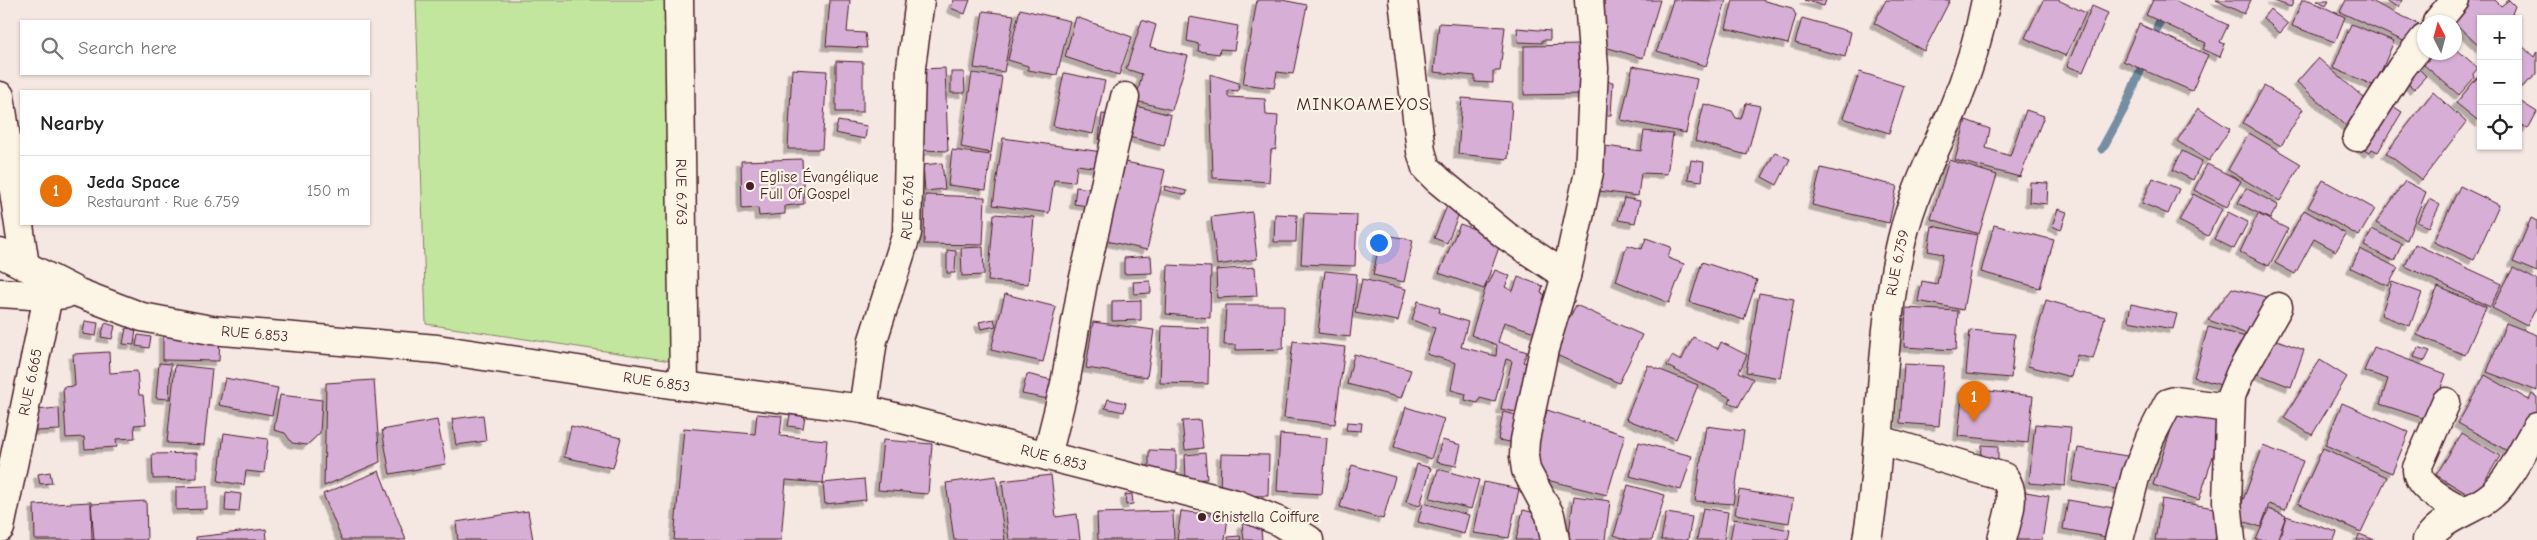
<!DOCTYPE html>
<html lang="en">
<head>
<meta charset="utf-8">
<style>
	:root { --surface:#fff; --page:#f2f2f2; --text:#222; --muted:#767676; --line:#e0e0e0; --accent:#0f766e }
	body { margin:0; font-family:"Comic Neue",sans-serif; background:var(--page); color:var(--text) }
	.controls { position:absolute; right:15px; top:15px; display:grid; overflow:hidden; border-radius:0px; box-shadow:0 1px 4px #0004 }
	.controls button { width:45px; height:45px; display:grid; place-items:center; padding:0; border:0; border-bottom:1px solid var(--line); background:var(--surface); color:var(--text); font:25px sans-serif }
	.compass { position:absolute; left:2417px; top:15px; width:45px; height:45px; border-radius:50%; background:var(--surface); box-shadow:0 1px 4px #0004; rotate:354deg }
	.you { position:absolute; left:1378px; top:242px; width:18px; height:18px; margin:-12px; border:4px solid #fff; border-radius:50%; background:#1a73e8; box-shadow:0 0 0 8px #1a73e833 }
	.badge { display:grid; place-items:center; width:32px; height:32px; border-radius:50%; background:var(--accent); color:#fff; font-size:16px; font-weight:700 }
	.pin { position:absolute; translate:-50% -41px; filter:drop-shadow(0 1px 2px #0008) }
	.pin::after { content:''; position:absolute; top:26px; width:18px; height:15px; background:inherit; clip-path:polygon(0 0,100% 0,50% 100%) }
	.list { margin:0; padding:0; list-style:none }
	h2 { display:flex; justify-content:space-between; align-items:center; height:65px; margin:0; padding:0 20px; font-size:21px }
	h2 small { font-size:16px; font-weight:400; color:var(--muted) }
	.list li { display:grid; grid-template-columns:32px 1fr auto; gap:15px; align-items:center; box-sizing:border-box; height:70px; padding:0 20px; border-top:1px solid var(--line) }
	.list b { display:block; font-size:19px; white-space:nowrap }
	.list p { margin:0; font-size:16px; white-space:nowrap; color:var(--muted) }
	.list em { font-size:16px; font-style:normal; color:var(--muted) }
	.icon { flex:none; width:28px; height:28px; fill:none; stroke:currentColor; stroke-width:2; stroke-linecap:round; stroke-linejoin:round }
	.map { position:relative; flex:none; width:2537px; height:540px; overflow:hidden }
	.search { position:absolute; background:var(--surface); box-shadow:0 1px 4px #0004; left:20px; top:20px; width:350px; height:55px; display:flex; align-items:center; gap:12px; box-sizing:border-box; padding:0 18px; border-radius:0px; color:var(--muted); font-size:19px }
	.panel { position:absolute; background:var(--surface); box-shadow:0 1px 4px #0004; left:20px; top:90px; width:350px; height:135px; border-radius:0px }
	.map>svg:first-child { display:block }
</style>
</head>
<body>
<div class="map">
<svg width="2537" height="540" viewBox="0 0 2537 540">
	<defs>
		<filter id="shadow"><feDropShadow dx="-4.5" dy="4.5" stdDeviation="0" flood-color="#0004"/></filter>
	</defs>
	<rect width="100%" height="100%" fill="#f5e7e2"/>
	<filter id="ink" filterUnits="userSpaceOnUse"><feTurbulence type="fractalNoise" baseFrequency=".02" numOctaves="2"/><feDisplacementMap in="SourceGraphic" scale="10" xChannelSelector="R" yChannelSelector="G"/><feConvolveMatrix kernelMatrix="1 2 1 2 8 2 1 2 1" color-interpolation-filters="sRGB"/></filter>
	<g filter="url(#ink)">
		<path fill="#c3e69f" stroke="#868265" d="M416,0H667L671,361L426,324Z"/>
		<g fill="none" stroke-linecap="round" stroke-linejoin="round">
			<path stroke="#758ea3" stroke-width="9" d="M2152,42L2167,0
				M2102,149L2127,103L2145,59"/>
		</g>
		<path fill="#d7afd6" stroke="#4a1f2b" filter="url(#shadow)" d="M830,0H850L847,32L865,33L867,48L826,46Z
			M954,0H970L965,14L951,8Z
			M1257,0H1282L1307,5L1293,74L1277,72L1274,88L1243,84Z
			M1603,0H1660L1643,58L1591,43Z
			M1673,0L1726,1L1706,66L1657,51Z
			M1733,0H1761L1792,8L1796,15L1788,44L1726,28Z
			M1804,0H1826L1824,6Z
			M1886,0H1950L1924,51L1874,23Z
			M2043,0H2058L2086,13L2066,56L2025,38Z
			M2153,0H2174L2228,25L2220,42L2225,44L2220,57L2203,49L2206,43L2146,15Z
			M2216,0H2251L2244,14Z
			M2271,0H2294L2291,7Z
			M2302,0H2309L2345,17L2335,42L2292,26Z
			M2317,0H2329L2326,5Z
			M2346,0H2368L2419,24L2410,44L2340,12Z
			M2384,0H2402L2399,7Z
			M2467,0H2495L2501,6L2509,0L2515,6L2510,19H2481V48L2454,22H2452Z
			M2092,6L2108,13L2083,72L2067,66Z
			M1020,9L1070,21L1057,75L1028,70V66L1008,60Z
			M2270,9L2288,24L2280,33L2263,18Z
			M983,11L1014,15L1004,72L974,68Z
			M1076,17L1132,37L1119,75L1065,57Z
			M1190,17L1238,26L1234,50L1220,49L1219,54L1198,51L1199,44L1187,41Z
			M1802,18L1851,32L1845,57L1795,43Z
			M1142,20L1156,25L1150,47L1188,56L1172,110L1136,101L1142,74L1126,69Z
			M1439,23L1505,27L1500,71H1493V83L1475,82V76L1434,72Z
			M2139,24L2208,55L2192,91L2123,61Z
			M2351,24L2394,41L2375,86L2333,68Z
			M1517,28L1550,31V40H1542V43L1518,42Z
			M2518,42L2534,57L2537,51V74L2522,87L2518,84Z
			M1582,45V94L1524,95V46Z
			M2454,47L2478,68L2473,74L2474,78L2459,95L2424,65L2435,52H2454Z
			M2318,58L2372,105L2351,130L2297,82Z
			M836,61L863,62V112H836Z
			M2412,62L2426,76L2414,89L2400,76Z
			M1633,66L1697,79L1686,133L1621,120Z
			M945,68L948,151L920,150L918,69Z
			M792,69L827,71L822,149H788Z
			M951,72H964L965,93H951Z
			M1860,72L1904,86L1889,133L1843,118Z
			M972,73L1002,77L991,153L961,147Z
			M1064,73L1105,81L1093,134L1053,126Z
			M2481,73V123L2456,103Z
			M1210,74L1239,83L1238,91L1228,90V97L1265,99L1266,115L1278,116L1276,149L1271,150L1269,182L1213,178Z
			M1603,81L1613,82L1611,115H1601Z
			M2264,86L2303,109L2281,146L2243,123Z
			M2433,92L2466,122L2422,180L2386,153Z
			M1462,98L1512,102L1508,159L1458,154Z
			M2518,100L2537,112L2528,129L2518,123Z
			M1746,103L1760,106L1747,155L1695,141L1704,104L1732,111L1736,118L1741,119Z
			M2388,103L2402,112L2378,152L2372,149L2369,153L2361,148Z
			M1136,106L1171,115L1164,146L1129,137Z
			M2198,108L2230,129L2209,161L2177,141Z
			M2026,110L2044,116L2020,177L1955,160L1966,120L1990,129L1986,148L2010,156Z
			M1102,114L1111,115L1108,140L1099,139Z
			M838,121L867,126L865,139L835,133Z
			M1644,131L1673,134L1667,174L1641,173L1638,196L1591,190L1598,145L1641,151Z
			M2249,133L2301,164L2280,201L2228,170Z
			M1003,138L1102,152L1100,168L1077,165L1075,182L1054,180L1049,213L993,205Z
			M952,150L991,155L986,190L948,185Z
			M2182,151L2202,161L2193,180L2173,170Z
			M1775,152L1790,159L1777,185L1762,177Z
			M802,159L804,204L785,206V214L759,216L758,208L742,209L741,161Z
			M1691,160L1704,162L1702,181L1688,179Z
			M1949,160L1997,175L1979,234L1931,219Z
			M1120,161L1165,170L1147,250L1102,240Z
			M942,163L945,189L925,191L923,165Z
			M2207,164L2241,181L2227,207L2194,190Z
			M1821,168L1897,186L1889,223L1812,205Z
			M2153,178L2179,189L2168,214L2142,203Z
			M2323,180L2375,209L2359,236L2308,207Z
			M2405,181L2426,192L2407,240L2376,223Z
			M2030,182L2048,183L2047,204L2029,202Z
			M1165,186L1187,191L1186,195L1164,190Z
			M2460,186L2499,205L2474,260L2434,242Z
			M1076,187L1091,189L1088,206L1074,204Z
			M2246,188L2278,205L2270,219L2238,203Z
			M2193,194L2222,209L2208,236L2179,221Z
			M925,195L985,197L983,245L924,244Z
			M1624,198L1640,201L1635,223L1618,220Z
			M2429,199L2440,205L2429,227L2417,222Z
			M1447,206L1460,211L1447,243L1434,238Z
			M2058,209L2067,212L2061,230L2052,226Z
			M2304,210L2346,234L2336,251L2314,239L2295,274L2275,263Z
			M1252,212L1257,259L1217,265L1211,217Z
			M2228,212L2248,222L2234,249L2214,239Z
			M1304,213L1357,215L1355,266L1301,264Z
			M994,214L1034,217L1028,284L988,281Z
			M1275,214L1297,215L1296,242H1274Z
			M2258,214L2288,229L2269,266L2240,252Z
			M2531,218L2537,221V272L2513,262Z
			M1460,224L1502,239L1484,289L1439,273Z
			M1994,225L2054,240L2040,288L1981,272Z
			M1932,226L1977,235L1963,310L1918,301L1922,281L1937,284L1943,254L1928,251Z
			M2372,229L2402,244L2394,261L2364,246Z
			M1381,234L1413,240L1404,282L1373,275Z
			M1646,238L1671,247L1668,258L1684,264L1669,303L1616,281L1627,245L1642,249Z
			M2415,244L2502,284L2490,307L2405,266Z
			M983,247L984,275L962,276L961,248Z
			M2360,249L2398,268L2388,286L2351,268Z
			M947,250L956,251L955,273H947Z
			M1151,256L1152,273L1124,274V258Z
			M1702,262L1757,280L1744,320L1690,302Z
			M1168,265L1211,267L1210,318L1166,314Z
			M1255,267L1257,296L1217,298L1216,270Z
			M2513,268L2537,280V306L2527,326L2492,308Z
			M1495,270L1510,276L1505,287L1513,291L1518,277L1543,286L1541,293L1550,297L1538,333L1504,322L1498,342L1527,352L1523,362L1527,363L1516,412L1501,409L1512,361L1506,359L1495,402L1480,398L1478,403L1465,400L1466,394L1451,390L1456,363L1427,354L1435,328L1412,320L1418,301L1440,308L1439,313L1468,322L1461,347L1496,356L1497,345L1471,335L1487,283H1489Z
			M1325,271L1357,274L1350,337L1318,333Z
			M1362,279L1406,289L1398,321L1355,313Z
			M1150,281L1151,293L1134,294L1133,282Z
			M2392,282L2422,293L2410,326L2381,315Z
			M2438,287L2486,307L2465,355L2417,335Z
			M2232,288L2270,298L2250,335L2208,320Z
			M1759,293L1794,299L1780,378L1746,372Z
			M1005,294L1056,307L1043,362L991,350Z
			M1141,300V320L1112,321V301Z
			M2046,300L2105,317L2093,359L2077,355L2071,377L2028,366Z
			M2131,304L2177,314L2173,329L2128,321Z
			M1226,305H1284L1283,349L1236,350V345H1224Z
			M1576,305L1642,335L1619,383L1552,353Z
			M1906,308L1958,311L1956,350L1904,347Z
			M994,319L996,326L981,329L979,322Z
			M85,321L98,323L96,336L83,334Z
			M1093,322L1154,330L1147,377L1086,368Z
			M105,323L115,326L112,339L101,337Z
			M2506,323L2537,335V391L2487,372Z
			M1162,326L1209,328L1208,384L1160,383Z
			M2208,327L2246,337L2231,388L2194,377Z
			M126,328L136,329L134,345L123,344Z
			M1970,330L2015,334L2011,378L1966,374Z
			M163,333L220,334L219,361L163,360Z
			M138,335L151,337L149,348L136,346Z
			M1693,337L1718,349L1721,342L1747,355L1739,372L1753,379L1738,407L1729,402L1731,398L1667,366L1672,356L1681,361Z
			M2269,337L2304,350L2291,387L2255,373Z
			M1293,341L1345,347L1335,424L1284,418Z
			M2374,347L2446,374L2429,420L2380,404L2388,379L2364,371Z
			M2418,347L2430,351L2425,361L2414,357Z
			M109,352L110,373L137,371L139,395H143L146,424L134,425L135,438L116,439L117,447L85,449L84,437L66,438L63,387L75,386L73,354Z
			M1354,354L1411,370L1401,398L1347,384Z
			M2320,360L2347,377L2312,435L2284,418Z
			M159,363L171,364L169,399L156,398Z
			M1904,364L1944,366L1939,426L1900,423Z
			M175,365L212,369L204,445L167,443Z
			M1648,365L1698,385L1676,439L1626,419Z
			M1027,374L1052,380L1048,399L1022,394Z
			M2485,375L2529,400L2532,394L2537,397V422L2518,457L2458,423Z
			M225,378L278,388L272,415L219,405Z
			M374,380L380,462L324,486L326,383Z
			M1963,388L2033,396L2028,443L1958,436Z
			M280,395L322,400L320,433L307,445L292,443L285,433L274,430Z
			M1108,399L1126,403L1124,412L1105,408Z
			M2342,403L2409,432L2392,473L2325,445Z
			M1406,407L1444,419L1431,459L1394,447Z
			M59,408L60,430L36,431L35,410Z
			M2178,408L2224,422L2199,500L2153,485Z
			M1547,410L1625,435L1607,495L1535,477L1531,467Z
			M1503,412L1521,416L1516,443L1498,440Z
			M757,414L782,416L780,436L827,440L823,483L786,480L781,540H674L684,428L755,434Z
			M790,414L805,416L803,428L788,426Z
			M483,415L486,441L456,445L452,419Z
			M437,420L446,464L390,474L382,430Z
			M1200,420L1203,448L1185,450L1182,421Z
			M1347,422L1362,423L1361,431L1346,430Z
			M2035,424L2071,427L2065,486L2029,483Z
			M571,426L621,438L613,468L564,457Z
			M1706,426L1744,431L1733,504L1695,501Z
			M224,433L268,439L264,473L246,471L244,485L218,481Z
			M2462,433L2500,456L2474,498L2436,475Z
			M1280,434L1327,438L1322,494L1277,491Z
			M883,440L932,444L928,494L878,490Z
			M1442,440L1461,445L1456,466L1436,462Z
			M1639,442L1692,456L1681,490L1630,476Z
			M1982,445L1998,446V462H1981Z
			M2263,446L2303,461L2285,510L2269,504L2261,527L2236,519Z
			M2078,448L2133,457L2127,491L2072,481Z
			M2323,448L2387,477L2361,532L2298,503Z
			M1149,450L1176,451V480H1149Z
			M197,453V478L153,479L152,454Z
			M1205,453L1207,479L1186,480L1185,455Z
			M1221,454L1269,455L1268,496L1220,495Z
			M1417,464L1431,468L1420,506L1406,502Z
			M1352,465L1395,477L1383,519L1340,507Z
			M1438,469L1479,480L1471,509L1430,498Z
			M379,471L406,540H342L323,494Z
			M50,472L52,483L40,484L38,474Z
			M1051,475L1056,517L1077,514L1080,540H1009L1002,481Z
			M996,476L1005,540H954L946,483Z
			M864,479L866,500L825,504L823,483Z
			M1484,482L1519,489L1509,538L1474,533Z
			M1628,485L1665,495L1652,540H1628L1614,535Z
			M207,486V509L176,510V487Z
			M1739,490L1793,499L1789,523L1735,514Z
			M2020,491L2049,496L2042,540H2012Z
			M226,492L241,494L239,512L225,511Z
			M1132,494L1133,504L1126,505L1125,495Z
			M1574,496L1610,501L1605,540H1568Z
			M2162,499L2220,509L2215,540H2155Z
			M2068,500L2119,509L2112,538L2063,529Z
			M146,501L147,540H92L91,504Z
			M91,502L94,540H35L34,505Z
			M1423,503L1469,515L1464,534L1418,522Z
			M1703,508L1728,512L1724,540H1697Z
			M2269,509L2286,516L2277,540H2256Z
			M1523,510L1548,516L1543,540H1516Z
			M528,511L533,540H458L456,522Z
			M1173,511L1174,540H1098L1097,513Z
			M1181,511L1228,517L1225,540H1177Z
			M1666,513L1692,517L1688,540H1661Z
			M2286,516L2337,532L2334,540H2279Z
			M1734,519L1790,530L1788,540H1730Z
			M1260,521L1262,540H1244L1242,523Z
			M266,529L267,540H196V537Z
			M2359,534L2375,540H2357Z
			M1240,536L1241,540H1228V537Z"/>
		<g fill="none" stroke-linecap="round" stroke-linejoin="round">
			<defs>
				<g id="minor">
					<path id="s1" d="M679,0L684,386"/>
					<path d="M1403,0L1421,151L1426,168L1437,179L1505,235L1566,276"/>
					<path d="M2437,22L2455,0"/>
					<path d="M0,96L25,266"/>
					<path d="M2357,137L2402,67L2424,39"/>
					<path id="s2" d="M0,253L79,293L142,317L211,330L437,349L684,386L863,409L1236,504L1278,521L1309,540"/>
					<path d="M0,293L48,296L65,294"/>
					<path d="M2446,402L2417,468C2416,488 2447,501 2462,511"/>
					<path id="s3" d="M863,409L873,340L907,233L911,67L920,0"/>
					<path d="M1880,440L2004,477C2018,496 2007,518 2002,540"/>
					<path d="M1047,456L1065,384L1083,282L1125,97"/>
					<path id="s4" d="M0,528L48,296"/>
					<path d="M1555,540L1550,515L1526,470L1524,456L1525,440L1544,349L1566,276L1589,172L1594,68L1589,0"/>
					<path id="s5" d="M1867,540C1884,440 1878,338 1902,239C1913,194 1933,154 1952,112C1967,76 1979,38 1986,0"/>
					<path d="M2119,540L2136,474L2150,438L2168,403L2175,401L2229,408"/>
					<path d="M2231,540L2227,501L2231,396L2240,374L2278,307"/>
					<path d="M2427,540C2442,518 2467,513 2487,499C2508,485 2523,448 2537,427"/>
				</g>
			</defs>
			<use href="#minor" stroke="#4a1f2b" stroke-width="31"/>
			<use href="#minor" stroke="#fcf5e5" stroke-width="28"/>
		</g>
	</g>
	<g fill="#4a1f2b" stroke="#fcf5e5" stroke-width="2">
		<circle cx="750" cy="186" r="5"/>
		<circle cx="1202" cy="517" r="5"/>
	</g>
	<g text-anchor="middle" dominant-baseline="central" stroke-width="4.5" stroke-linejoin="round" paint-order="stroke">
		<g font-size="15" fill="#4a1f2b" stroke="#fcf5e5" text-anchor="start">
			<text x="760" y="177">Eglise Évangélique<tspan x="760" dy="17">Full Of Gospel</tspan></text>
			<text x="1212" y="517">Chistella Coiffure</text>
		</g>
		<g font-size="15" fill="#4a1f2b" stroke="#fcf5e5">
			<text stroke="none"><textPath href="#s1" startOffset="192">RUE 6.763</textPath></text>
			<text stroke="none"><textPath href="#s3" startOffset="208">RUE 6.761</textPath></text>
			<text stroke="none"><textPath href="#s5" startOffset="279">RUE 6.759</textPath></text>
			<text stroke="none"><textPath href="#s2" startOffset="270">RUE 6.853</textPath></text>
			<text stroke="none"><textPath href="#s4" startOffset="149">RUE 6.665</textPath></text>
			<text stroke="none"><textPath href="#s2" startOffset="675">RUE 6.853</textPath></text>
			<text stroke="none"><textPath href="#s2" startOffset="1080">RUE 6.853</textPath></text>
		</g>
		<g font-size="18" letter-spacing="1" fill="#4a1f2b" stroke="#fcf5e5">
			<text x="1363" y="104">MINKOAMEYOS</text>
		</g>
	</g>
</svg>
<div class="controls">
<button>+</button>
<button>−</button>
<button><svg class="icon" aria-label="locate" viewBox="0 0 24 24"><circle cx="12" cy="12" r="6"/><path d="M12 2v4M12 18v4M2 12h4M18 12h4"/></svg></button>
</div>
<svg class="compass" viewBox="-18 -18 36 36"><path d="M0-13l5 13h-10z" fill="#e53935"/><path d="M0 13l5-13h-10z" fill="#767676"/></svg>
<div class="you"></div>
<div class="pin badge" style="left:1974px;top:422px;background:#e8710a">1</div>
<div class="search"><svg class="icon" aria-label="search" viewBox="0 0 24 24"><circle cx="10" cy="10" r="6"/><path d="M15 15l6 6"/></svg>Search here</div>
<section class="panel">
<h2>Nearby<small></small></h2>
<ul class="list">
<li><span class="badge" style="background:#e8710a">1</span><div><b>Jeda Space</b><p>Restaurant · Rue 6.759</p></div><em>150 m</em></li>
</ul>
</section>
</div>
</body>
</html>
